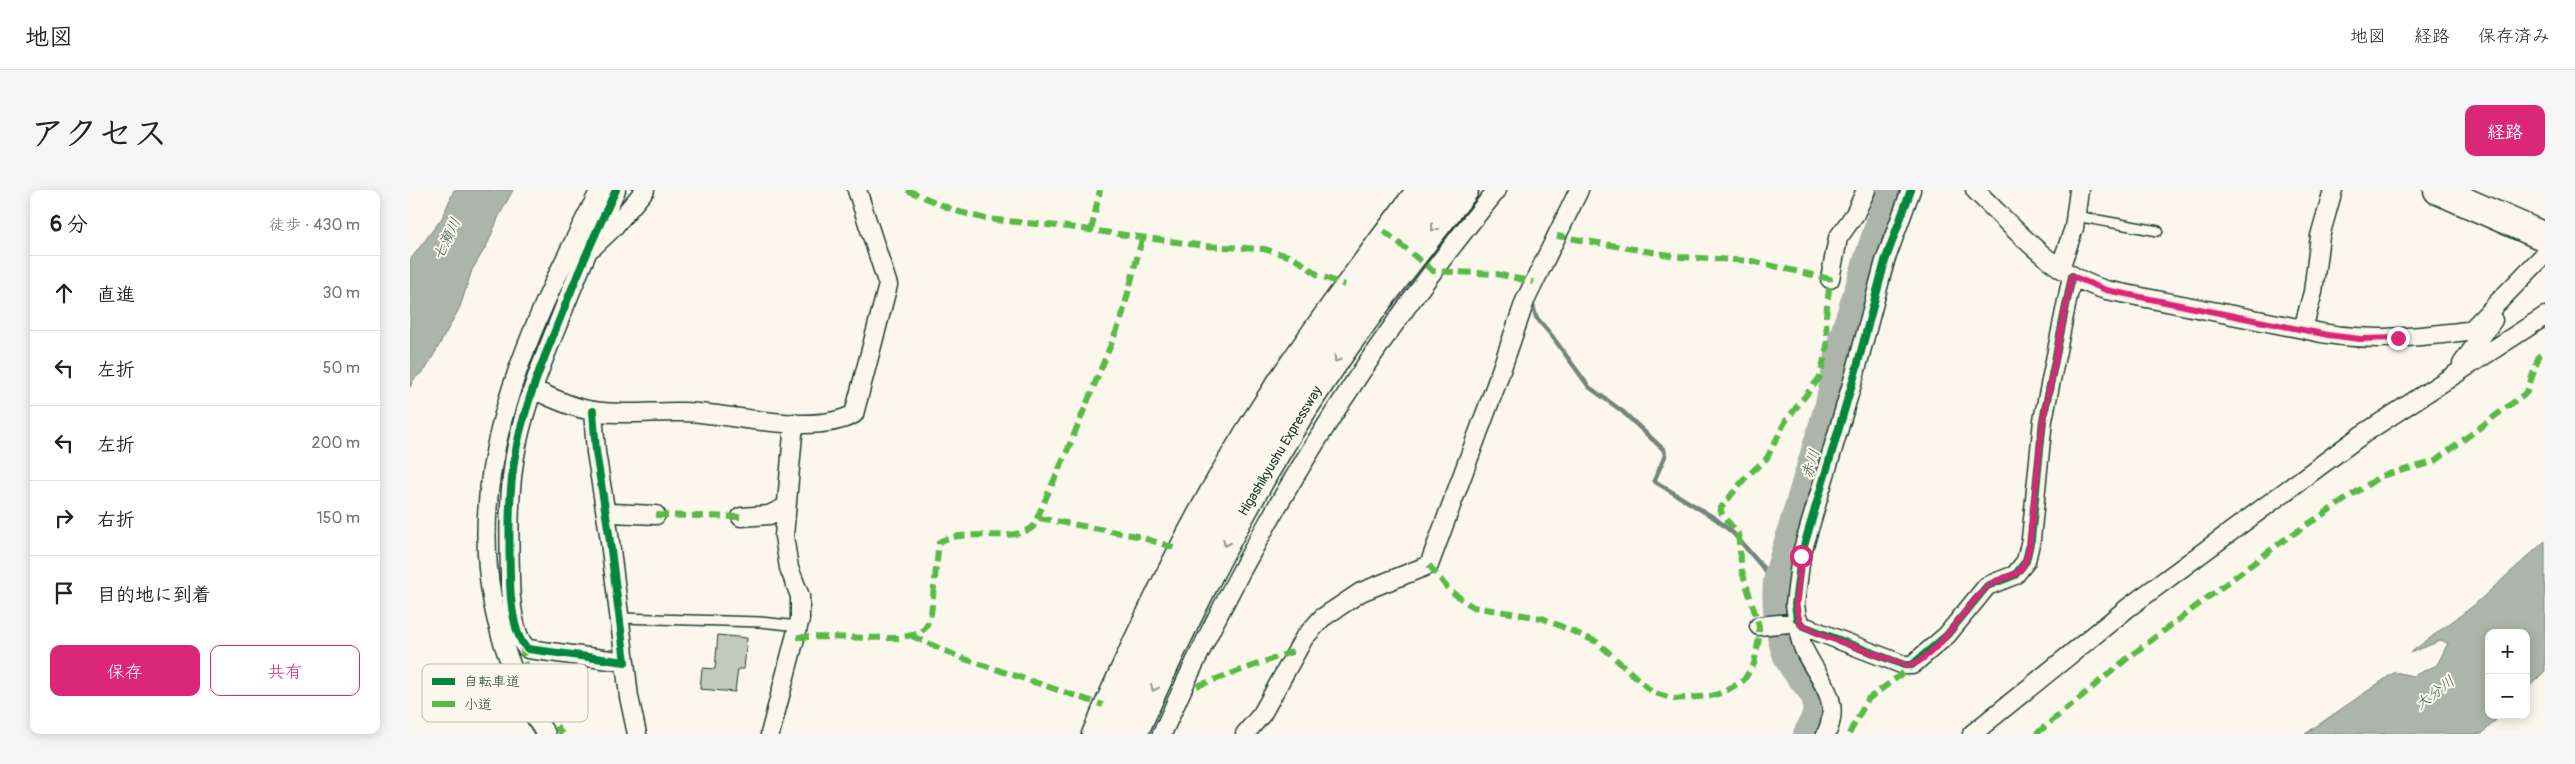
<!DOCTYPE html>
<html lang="ja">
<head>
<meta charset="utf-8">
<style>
	:root { --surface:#fff; --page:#f6f6f6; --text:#222; --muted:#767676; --line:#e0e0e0; --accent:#db2777 }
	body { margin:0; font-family:Pangolin,"Klee One",sans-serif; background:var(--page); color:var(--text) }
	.controls { position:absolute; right:15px; bottom:15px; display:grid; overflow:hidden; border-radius:10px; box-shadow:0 2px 12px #0003 }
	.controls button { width:45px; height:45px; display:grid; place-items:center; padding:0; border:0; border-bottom:1px solid var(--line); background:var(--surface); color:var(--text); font:25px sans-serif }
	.stop { position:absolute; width:15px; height:15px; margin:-11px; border:4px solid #db2777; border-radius:50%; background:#fff }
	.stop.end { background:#db2777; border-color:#fff; box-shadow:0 1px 5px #0008 }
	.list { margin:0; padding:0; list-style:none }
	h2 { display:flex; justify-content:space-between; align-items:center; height:65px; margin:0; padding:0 20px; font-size:21px }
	h2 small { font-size:16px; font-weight:400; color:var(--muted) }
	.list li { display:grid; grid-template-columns:32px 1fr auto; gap:15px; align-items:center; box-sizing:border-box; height:75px; padding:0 20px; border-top:1px solid var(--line) }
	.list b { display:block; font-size:19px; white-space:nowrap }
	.list em { font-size:16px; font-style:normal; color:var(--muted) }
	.actions { display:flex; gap:10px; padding:15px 20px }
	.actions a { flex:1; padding:11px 0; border:1px solid var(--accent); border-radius:10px; text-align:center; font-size:18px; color:var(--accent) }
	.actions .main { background:var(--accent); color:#fff }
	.icon { flex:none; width:28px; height:28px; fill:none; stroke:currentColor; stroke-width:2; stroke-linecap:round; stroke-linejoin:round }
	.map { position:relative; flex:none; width:2135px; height:544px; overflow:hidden; border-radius:10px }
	header { display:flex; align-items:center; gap:30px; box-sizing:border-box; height:70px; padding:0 25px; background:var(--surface); border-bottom:1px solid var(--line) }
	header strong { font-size:24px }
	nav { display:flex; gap:28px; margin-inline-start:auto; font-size:18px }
	.intro { display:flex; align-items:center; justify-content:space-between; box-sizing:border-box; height:120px; padding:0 30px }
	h1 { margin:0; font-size:35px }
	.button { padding:12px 22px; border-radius:10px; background:var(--accent); color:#fff; font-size:18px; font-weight:700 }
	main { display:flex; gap:30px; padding:0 30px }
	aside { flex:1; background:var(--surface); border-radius:10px; box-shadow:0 2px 12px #0003 }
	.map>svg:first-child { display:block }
</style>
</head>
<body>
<header>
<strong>地図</strong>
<nav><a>地図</a><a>経路</a><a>保存済み</a></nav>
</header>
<div class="intro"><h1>アクセス</h1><a class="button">経路</a></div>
<main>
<aside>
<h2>6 分<small>徒歩 · 430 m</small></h2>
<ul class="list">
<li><svg class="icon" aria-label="ahead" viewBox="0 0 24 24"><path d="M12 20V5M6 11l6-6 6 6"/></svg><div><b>直進</b></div><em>30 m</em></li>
<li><svg class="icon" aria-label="left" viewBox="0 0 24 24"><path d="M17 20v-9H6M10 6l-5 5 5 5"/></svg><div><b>左折</b></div><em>50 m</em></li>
<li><svg class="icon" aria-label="left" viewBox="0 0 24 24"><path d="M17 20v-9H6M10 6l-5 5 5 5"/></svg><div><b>左折</b></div><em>200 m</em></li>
<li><svg class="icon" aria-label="right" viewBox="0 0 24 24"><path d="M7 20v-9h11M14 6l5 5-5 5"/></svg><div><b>右折</b></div><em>150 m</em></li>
<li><svg class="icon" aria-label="arrive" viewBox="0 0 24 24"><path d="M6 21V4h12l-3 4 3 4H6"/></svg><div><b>目的地に到着</b></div></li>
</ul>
<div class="actions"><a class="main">保存</a><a>共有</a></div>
</aside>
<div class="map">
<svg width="2135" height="544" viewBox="0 0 2135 544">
	<rect width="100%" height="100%" fill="#fbf7ec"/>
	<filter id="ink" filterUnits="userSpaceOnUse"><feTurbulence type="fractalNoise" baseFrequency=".02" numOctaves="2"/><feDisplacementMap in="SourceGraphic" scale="10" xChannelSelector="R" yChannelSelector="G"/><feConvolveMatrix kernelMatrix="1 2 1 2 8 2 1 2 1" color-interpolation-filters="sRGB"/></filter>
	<g filter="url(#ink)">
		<path fill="#adb4aa" stroke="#74847b" d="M44,0H103L89,26L78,53L62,80L50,117L16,179L4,189L0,197V70L32,28Z
			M2135,351V481L2116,500V443H2079V525H2091L2072,544H1895L1985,482L2003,486L2027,475L2038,453L2030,451L2000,463L2063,416Z"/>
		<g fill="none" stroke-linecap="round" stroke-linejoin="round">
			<path stroke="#74847b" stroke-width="4.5" d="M1122,112L1126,127L1142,146L1179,197L1212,221L1254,260L1255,266L1244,291L1306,329L1324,344L1367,394"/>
			<path stroke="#adb4aa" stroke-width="28" d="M1397,544C1422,501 1392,500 1377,466C1368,443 1364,409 1368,385L1419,214L1432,150L1480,0"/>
		</g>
		<path fill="#c4c9be" stroke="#1f3d34" d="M308,445L337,448L334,479H328L325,502L290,499L292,478L305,479Z"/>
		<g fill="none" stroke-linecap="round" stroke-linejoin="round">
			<defs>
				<path id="lane" d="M1666,26L1748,41
					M210,428L350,432L389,436"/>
				<path id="street" d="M1501,0L1475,71L1445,184L1391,366L1385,414L1387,429L1393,436L1494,475H1502L1537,445L1577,396L1605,385L1616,371L1621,349L1633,230L1662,86
					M1565,0C1604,38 1643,85 1696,100L1893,139
					M1923,0L1910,46L1903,102L1893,139C1948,153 2001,148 2057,141L2062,139L2135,64
					M183,57L202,39L235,0
					M1650,78L1664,38L1669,0
					M1420,89L1428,48L1445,24L1456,0
					M2052,174L2083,130
					M123,199C141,208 163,218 183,221C213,226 245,221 275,222C320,223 403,247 444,224L478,95L447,0
					M183,221L186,262L199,344L215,472L118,459C103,448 100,405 100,387C99,343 98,298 107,255C116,213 131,175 147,136C165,90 184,45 206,0
					M202,323L246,325
					M331,327L359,325L376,317
					M1349,436L1389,432C1385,475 1439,498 1416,544
					M215,472L219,507L227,544
					M136,544C121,523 111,500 102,477C34,311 114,147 190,0
					M360,544L390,429V406L379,378L374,346L384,233
					M681,544C730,430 785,316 853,212C900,139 953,70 1005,0
					M752,544C838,348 951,165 1087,0
					M835,544L852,524L894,448L912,428L951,402L1019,375L1086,195L1115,111L1169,0
					M1562,544L1719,417L1953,244L2135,126"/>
				<path id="primary" d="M2028,0L2135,47"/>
				<path id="highway" d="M698,544C783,349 891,165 1024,0
					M723,544C781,412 853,271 937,153C974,101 1014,50 1054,0"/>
			</defs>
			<use href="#lane" stroke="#1f3d34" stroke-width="12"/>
			<use href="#street" stroke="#1f3d34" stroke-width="21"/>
			<use href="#primary" stroke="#1f3d34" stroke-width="31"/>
			<use href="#highway" stroke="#1f3d34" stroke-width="31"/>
			<use href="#lane" stroke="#fbf7ec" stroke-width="9"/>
			<use href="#street" stroke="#fbf7ec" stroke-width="18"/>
			<use href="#primary" stroke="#fbf7ec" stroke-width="28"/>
			<use href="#highway" stroke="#fbf7ec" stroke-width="28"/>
			<path stroke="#58b947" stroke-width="6" stroke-dasharray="12 6" stroke-linecap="butt" d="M497,0L546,21L576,29L658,37L795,56L854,59L885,68L908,85L935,95
				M681,41L690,0
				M974,41L1023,81L1087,84L1123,92
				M246,325L331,327
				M629,328L727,346L768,359
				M1019,375L1039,400L1063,417L1132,428L1187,452L1242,502L1264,509L1301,506L1314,502L1334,490L1344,474L1349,448V436L1332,381L1328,343L1313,326L1310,319L1335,288L1357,268L1375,232L1410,187L1417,156L1416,126L1420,89L1342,71L1271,67L1147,46
				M502,446L549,467L693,515
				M387,447L489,448L510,443L516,437L521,424L529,352C556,337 600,354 623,337L658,259L711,130L732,49
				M112,454C117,491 131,513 152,544
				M787,496L887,460
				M1439,544L1458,509L1504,475
				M1626,544L1719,467L1874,350L1971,286L2024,272L2117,202L2129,166L2135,162"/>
			<defs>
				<path id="cycleway" d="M1501,0L1475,71L1445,184L1391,366L1385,414L1387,429L1393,436L1494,475H1502L1537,445L1577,396L1605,385L1616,371L1621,349L1633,230L1662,86
					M183,221L186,262L199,344L215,472L118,459C103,448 100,405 100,387C99,343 98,298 107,255C116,213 131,175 147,136C165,90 184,45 206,0"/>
			</defs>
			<use href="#cycleway" stroke="#fbf7ec" stroke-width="11"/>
			<use href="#cycleway" stroke="#00873e" stroke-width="8"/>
		</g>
		<defs><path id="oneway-chevron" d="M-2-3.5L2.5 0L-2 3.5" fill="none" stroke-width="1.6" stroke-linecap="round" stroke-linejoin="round" transform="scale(1.25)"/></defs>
		<g stroke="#8d9a90">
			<use href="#oneway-chevron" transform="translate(1024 38) rotate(128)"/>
			<use href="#oneway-chevron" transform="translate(927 169) rotate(123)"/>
			<use href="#oneway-chevron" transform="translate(816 353) rotate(118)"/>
			<use href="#oneway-chevron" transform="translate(744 498) rotate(115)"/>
		</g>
	</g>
	<g fill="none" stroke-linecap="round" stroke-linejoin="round" filter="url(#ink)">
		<path stroke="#db2777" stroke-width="6" d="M1391,366L1386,414L1390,434L1412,445L1498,476C1526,470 1556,415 1577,397C1597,380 1611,395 1619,359L1633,230L1662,86L1696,100L1918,145L1950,149L1988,148"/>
	</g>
	<g text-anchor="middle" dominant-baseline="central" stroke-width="4" stroke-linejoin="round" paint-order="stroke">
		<g font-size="14" fill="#1f3d34" stroke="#fbf7ec">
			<text transform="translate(870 261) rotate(-59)">Higashikyushu Expressway</text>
		</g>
		<g font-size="15" font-style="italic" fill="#425b52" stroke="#fbf7ec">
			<text transform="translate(37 49) rotate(-64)">七瀬川</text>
			<text transform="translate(1401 274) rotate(-73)">赤川</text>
			<text transform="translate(2025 503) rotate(-37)">大分川</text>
		</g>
	</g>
	<rect x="12" y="474" width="166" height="58" rx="8" fill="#fbf7ec" stroke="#b9bfb5" stroke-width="1"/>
	<rect x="22" y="488" width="23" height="7" fill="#00873e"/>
	<rect x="22" y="511" width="23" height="6" fill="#58b947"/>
	<g font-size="14" fill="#1f3d34">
		<text x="54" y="496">自転車道</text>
		<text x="54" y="519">小道</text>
	</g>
</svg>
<div class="controls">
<button>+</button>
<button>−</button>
</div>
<div class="stop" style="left:1391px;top:366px"></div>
<div class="stop end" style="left:1988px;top:148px"></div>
</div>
</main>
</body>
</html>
